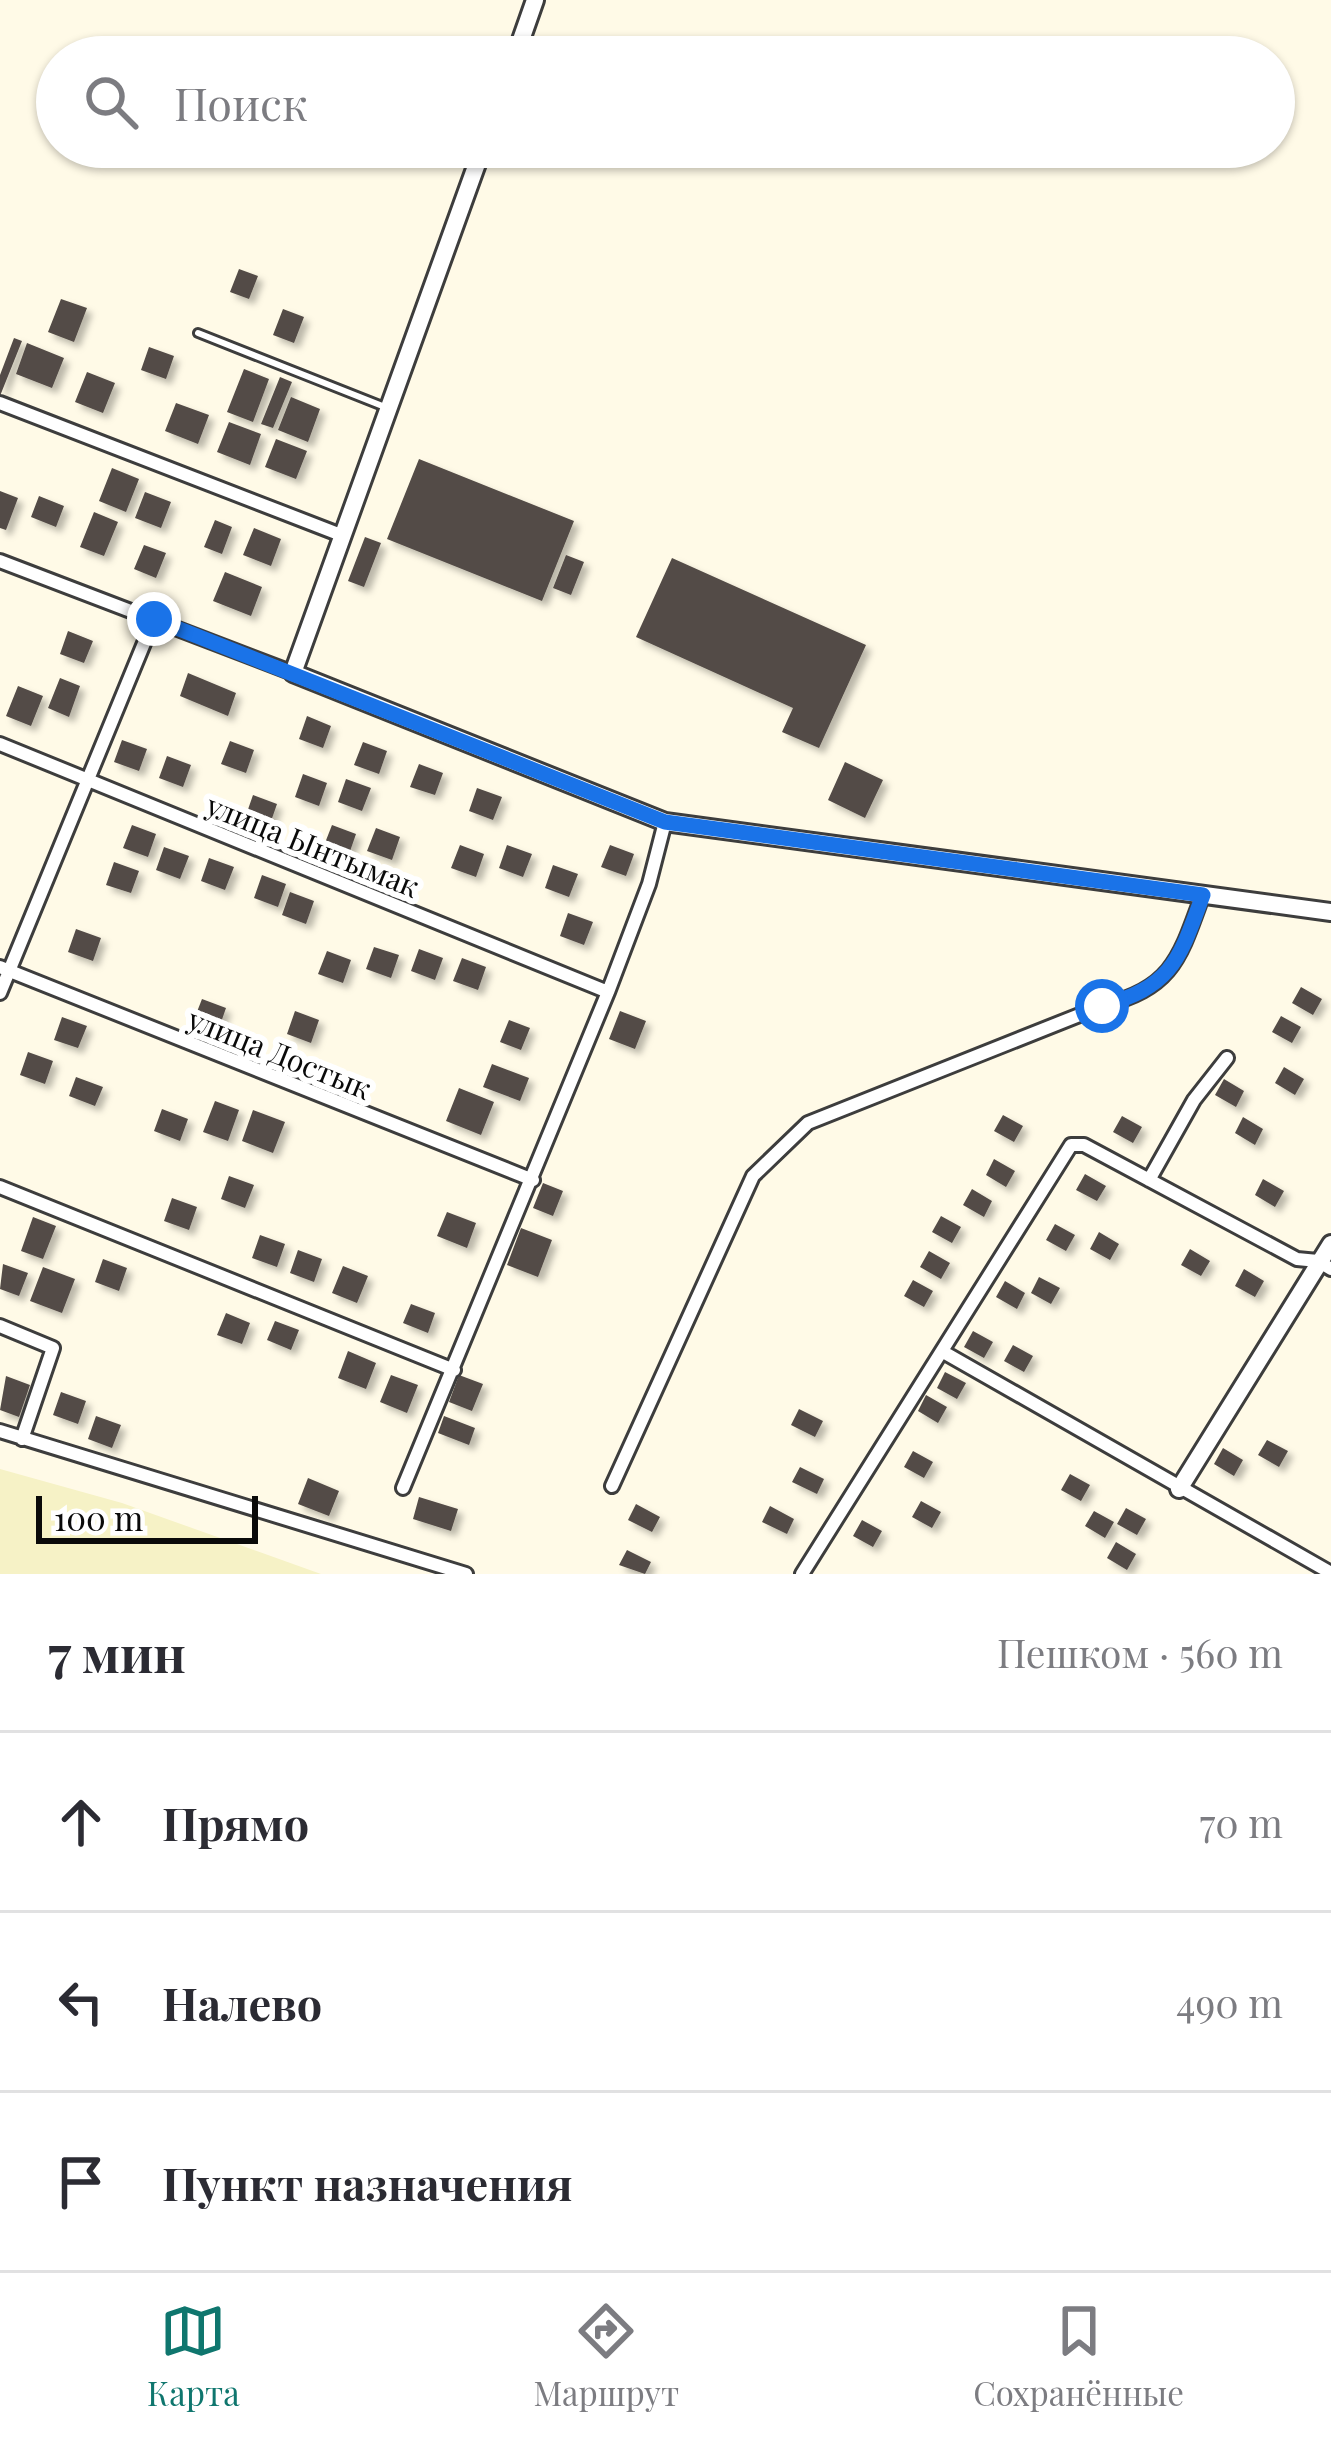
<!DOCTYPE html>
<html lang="ru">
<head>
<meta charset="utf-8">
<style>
	:root { --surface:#fff; --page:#f7f7f7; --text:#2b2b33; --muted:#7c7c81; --line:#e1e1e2; --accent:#0f766e }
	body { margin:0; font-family:"Playfair Display",serif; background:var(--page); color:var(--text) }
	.scale { position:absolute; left:36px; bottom:30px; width:222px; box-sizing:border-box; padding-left:12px; border:6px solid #0a0a0a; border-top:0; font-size:33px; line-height:42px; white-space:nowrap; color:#0a0a0a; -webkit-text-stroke:9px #fff; paint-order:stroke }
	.stop { position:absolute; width:36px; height:36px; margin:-27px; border:9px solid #1a73e8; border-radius:50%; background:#fff }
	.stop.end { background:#1a73e8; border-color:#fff; box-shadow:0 3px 12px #0008 }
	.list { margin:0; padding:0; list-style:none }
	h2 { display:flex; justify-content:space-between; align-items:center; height:156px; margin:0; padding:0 48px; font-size:51px }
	h2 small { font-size:39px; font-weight:400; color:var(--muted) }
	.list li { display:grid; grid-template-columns:78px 1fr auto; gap:36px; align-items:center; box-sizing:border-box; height:180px; padding:0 48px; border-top:3px solid var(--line) }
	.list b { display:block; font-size:45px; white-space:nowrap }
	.list em { font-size:39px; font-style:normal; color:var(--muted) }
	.icon { flex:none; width:66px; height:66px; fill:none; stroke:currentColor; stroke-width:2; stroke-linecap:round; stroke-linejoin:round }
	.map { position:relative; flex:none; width:1331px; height:1574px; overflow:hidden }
	.search { position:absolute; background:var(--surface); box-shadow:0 3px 9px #0004; left:36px; right:36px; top:36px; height:132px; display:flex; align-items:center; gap:30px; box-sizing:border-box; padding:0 42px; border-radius:66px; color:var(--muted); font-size:45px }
	.sheet { height:696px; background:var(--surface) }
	nav { display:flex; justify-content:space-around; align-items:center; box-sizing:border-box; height:168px; border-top:3px solid var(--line); background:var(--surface); font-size:33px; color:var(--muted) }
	nav a { display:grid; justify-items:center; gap:6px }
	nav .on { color:var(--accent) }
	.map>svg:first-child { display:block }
</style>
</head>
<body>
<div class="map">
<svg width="1331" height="1574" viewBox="0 0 1331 1574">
	<defs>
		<filter id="shadow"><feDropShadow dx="5.5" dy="5.5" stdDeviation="3" flood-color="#0004"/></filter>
	</defs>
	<rect width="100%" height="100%" fill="#fffae7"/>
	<path fill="#f6f2c6" d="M0,1469L122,1503L321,1574H0Z"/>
	<path fill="#534b46" filter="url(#shadow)" d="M239,269L258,276L249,299L230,292Z
		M61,299L87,308L74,342L48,332Z
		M283,309L304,317L294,343L273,335Z
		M14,338L22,341L0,396V375Z
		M27,343L64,358L52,388L16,374Z
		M149,347L174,356L166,379L141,370Z
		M244,369L269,379L253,422L227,412Z
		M87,372L115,383L103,413L75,402Z
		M280,377L292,382L273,428L261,424Z
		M291,397L320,409L308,442L278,430Z
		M176,403L209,415L198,444L165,431Z
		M229,422L261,434L250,465L217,452Z
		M276,439L307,451L296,479L265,467Z
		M419,459L574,521L542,601L387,539Z
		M112,468L139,479L126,512L99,501Z
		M0,491L18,498L6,530L0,528Z
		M145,492L171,502L161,528L135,518Z
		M39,496L64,506L56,527L31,517Z
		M94,512L118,522L104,556L80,547Z
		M215,520L232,527L222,554L204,547Z
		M254,528L281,539L271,566L243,555Z
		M365,537L381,543L364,587L348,581Z
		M144,545L166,553L156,578L134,569Z
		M566,555L584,562L571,595L553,588Z
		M672,558L866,645L819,748L782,732L793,708L636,637Z
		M225,572L262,587L251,616L213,601Z
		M68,631L93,641L84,663L60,654Z
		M188,673L236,693L228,716L180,696Z
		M60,678L80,686L69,717L48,708Z
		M18,686L43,696L31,726L6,716Z
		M307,716L331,726L323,748L299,739Z
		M122,740L147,749L139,771L114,762Z
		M230,741L254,750L246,773L221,764Z
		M363,742L387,751L379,774L354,765Z
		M167,756L191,765L183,787L159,778Z
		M845,762L883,780L865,818L828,800Z
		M419,764L443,773L435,795L410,787Z
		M303,774L327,783L319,806L295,797Z
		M346,779L371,788L362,811L338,802Z
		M477,788L502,797L493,820L469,811Z
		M253,795L277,804L269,827L245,818Z
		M132,825L156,834L148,857L123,848Z
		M332,825L356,834L348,857L323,848Z
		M376,828L400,837L392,860L367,851Z
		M460,845L484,854L476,877L451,868Z
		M507,845L532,854L523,877L499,868Z
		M610,845L634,854L626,876L601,867Z
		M164,847L189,856L180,879L156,870Z
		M209,858L234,867L225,890L201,881Z
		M114,862L139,871L131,893L106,885Z
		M553,865L578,874L569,897L545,888Z
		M262,875L286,884L278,907L254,898Z
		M290,892L314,901L306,924L282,915Z
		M568,913L593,922L584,945L560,936Z
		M76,929L101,938L93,961L68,952Z
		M374,947L399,955L391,978L366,969Z
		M419,949L443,958L435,980L411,971Z
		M327,951L351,960L343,983L318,974Z
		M462,958L486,967L478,990L453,981Z
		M1301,987L1322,999L1313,1015L1292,1003Z
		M202,999L226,1008L218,1031L193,1022Z
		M295,1011L319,1020L311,1043L287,1034Z
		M620,1011L646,1021L635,1049L609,1039Z
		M1281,1016L1301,1027L1292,1043L1272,1032Z
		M62,1017L87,1026L78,1048L54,1040Z
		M509,1020L530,1028L521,1050L500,1042Z
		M28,1052L53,1061L45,1084L20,1075Z
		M492,1064L529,1078L520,1101L483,1087Z
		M1284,1067L1304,1079L1295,1095L1275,1083Z
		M76,1077L103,1087L95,1106L69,1096Z
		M1224,1079L1244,1091L1236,1107L1215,1095Z
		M459,1088L494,1102L481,1135L446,1121Z
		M215,1101L239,1110L228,1141L203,1132Z
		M162,1109L188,1119L180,1141L154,1131Z
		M253,1110L285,1122L273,1153L242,1141Z
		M1003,1115L1023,1126L1014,1142L994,1131Z
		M1122,1116L1142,1127L1133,1143L1113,1132Z
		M1243,1117L1263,1129L1255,1145L1235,1133Z
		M994,1159L1015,1171L1006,1187L986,1175Z
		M1085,1174L1106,1186L1097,1201L1076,1190Z
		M229,1176L254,1185L245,1208L221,1199Z
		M1263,1179L1284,1191L1275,1207L1255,1195Z
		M543,1183L563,1191L553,1216L533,1208Z
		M972,1189L992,1201L984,1217L963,1205Z
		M172,1198L197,1207L189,1230L164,1221Z
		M447,1212L476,1223L467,1248L437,1236Z
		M941,1216L961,1227L952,1243L932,1232Z
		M33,1217L56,1226L43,1259L21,1251Z
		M1055,1224L1075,1235L1066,1251L1046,1240Z
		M521,1228L552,1240L538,1277L507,1265Z
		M1099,1232L1119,1244L1110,1260L1090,1249Z
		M260,1235L285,1244L277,1267L252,1258Z
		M1190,1249L1210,1261L1201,1276L1181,1265Z
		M298,1250L322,1259L314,1282L290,1273Z
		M929,1251L950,1263L941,1279L920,1267Z
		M103,1259L127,1268L119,1291L95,1282Z
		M3,1264L28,1273L19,1296L0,1289Z
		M343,1266L368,1276L357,1303L332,1293Z
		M43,1267L75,1279L62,1313L30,1301Z
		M1244,1269L1264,1281L1255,1297L1235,1286Z
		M1039,1277L1060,1288L1051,1304L1031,1293Z
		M913,1280L933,1291L924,1307L904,1296Z
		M1005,1281L1025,1293L1017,1309L996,1297Z
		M411,1304L435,1313L428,1333L403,1323Z
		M226,1313L250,1323L242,1344L217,1335Z
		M275,1321L299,1330L291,1350L267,1340Z
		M973,1331L993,1342L984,1358L964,1347Z
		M1013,1345L1033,1356L1024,1372L1004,1361Z
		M348,1351L376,1363L366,1389L338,1378Z
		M945,1372L966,1383L957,1399L937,1388Z
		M391,1375L418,1385L407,1413L380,1402Z
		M459,1375L483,1384L472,1411L449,1402Z
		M6,1376L30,1385L19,1417L0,1410Z
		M61,1392L86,1401L78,1424L53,1415Z
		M926,1395L947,1407L938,1423L918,1411Z
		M799,1409L823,1421L815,1437L791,1425Z
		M96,1416L121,1425L112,1448L88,1439Z
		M444,1416L475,1428L469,1445L438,1433Z
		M1267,1440L1288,1451L1279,1467L1258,1455Z
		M1223,1448L1243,1460L1234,1476L1214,1464Z
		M913,1451L933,1462L924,1478L904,1467Z
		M800,1467L824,1479L817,1494L792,1482Z
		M1070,1474L1090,1485L1081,1501L1061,1490Z
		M308,1478L339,1491L329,1516L298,1504Z
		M419,1497L458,1509L451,1531L413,1519Z
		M921,1501L941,1512L932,1528L912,1517Z
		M636,1504L660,1517L652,1532L628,1520Z
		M770,1506L794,1519L787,1534L762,1522Z
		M1126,1508L1146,1519L1137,1535L1117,1524Z
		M1094,1511L1114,1522L1105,1538L1085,1526Z
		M862,1520L882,1531L873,1547L853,1536Z
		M1116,1542L1136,1554L1127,1570L1107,1558Z
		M627,1550L651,1562L645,1574L619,1565Z"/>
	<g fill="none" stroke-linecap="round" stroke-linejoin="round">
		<defs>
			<path id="service" d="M198,333L385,407"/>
			<path id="minor" d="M0,403L341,535
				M0,561L293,673
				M0,744L608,992
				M0,967L533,1180
				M0,993L154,619
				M1149,1180L1194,1100L1227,1058
				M0,1187L454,1370
				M0,1326L53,1348L22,1439
				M945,1353L1331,1573
				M0,1431L466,1574
				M612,1486L753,1176L808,1123L1102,1006C1173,987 1179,960 1203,894
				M403,1488L608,992L649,884L665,822
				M802,1574L1071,1145H1084L1297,1259L1318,1261L1331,1269"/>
			<path id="tertiary" d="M515,57L535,0
				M483,147L293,673L665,822L1331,912
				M1179,1489L1331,1244"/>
		</defs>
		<use href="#service" stroke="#3d3d3d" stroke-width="12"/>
		<use href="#minor" stroke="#3d3d3d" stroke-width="18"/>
		<use href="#tertiary" stroke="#3d3d3d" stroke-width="22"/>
		<use href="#service" stroke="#fff" stroke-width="6"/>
		<use href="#minor" stroke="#fff" stroke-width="12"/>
		<use href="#tertiary" stroke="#fff" stroke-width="16"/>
	</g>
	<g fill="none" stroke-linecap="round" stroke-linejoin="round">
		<path stroke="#1a73e8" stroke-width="15" d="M154,619L665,822L1203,895C1179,960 1173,986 1102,1006"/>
	</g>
	<g text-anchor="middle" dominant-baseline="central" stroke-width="12" stroke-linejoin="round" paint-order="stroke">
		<g font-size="30" fill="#0a0a0a" stroke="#fff">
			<text transform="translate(313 845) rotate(22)">улица Ынтымак</text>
			<text transform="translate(280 1053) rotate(22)">улица Достык</text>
		</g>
	</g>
</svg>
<div class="scale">100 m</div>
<div class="stop" style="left:1102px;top:1006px"></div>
<div class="stop end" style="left:154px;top:619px"></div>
<div class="search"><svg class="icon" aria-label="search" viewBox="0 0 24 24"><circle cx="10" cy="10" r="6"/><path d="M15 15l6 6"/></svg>Поиск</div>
</div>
<section class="sheet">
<h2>7 мин<small>Пешком · 560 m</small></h2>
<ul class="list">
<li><svg class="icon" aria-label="ahead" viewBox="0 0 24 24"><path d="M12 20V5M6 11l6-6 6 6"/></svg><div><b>Прямо</b></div><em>70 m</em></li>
<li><svg class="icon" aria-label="left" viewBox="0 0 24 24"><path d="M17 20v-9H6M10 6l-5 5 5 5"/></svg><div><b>Налево</b></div><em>490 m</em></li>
<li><svg class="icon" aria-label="arrive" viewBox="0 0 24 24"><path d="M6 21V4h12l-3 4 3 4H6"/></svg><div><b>Пункт назначения</b></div></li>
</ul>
</section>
<nav>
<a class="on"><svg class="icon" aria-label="map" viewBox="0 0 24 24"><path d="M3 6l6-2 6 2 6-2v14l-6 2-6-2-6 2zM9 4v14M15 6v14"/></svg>Карта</a>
<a><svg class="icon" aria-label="directions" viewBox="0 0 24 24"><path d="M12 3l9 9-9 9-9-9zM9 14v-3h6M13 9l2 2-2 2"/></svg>Маршрут</a>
<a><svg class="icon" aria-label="saved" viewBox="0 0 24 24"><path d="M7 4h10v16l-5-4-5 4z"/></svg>Сохранённые</a>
</nav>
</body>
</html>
